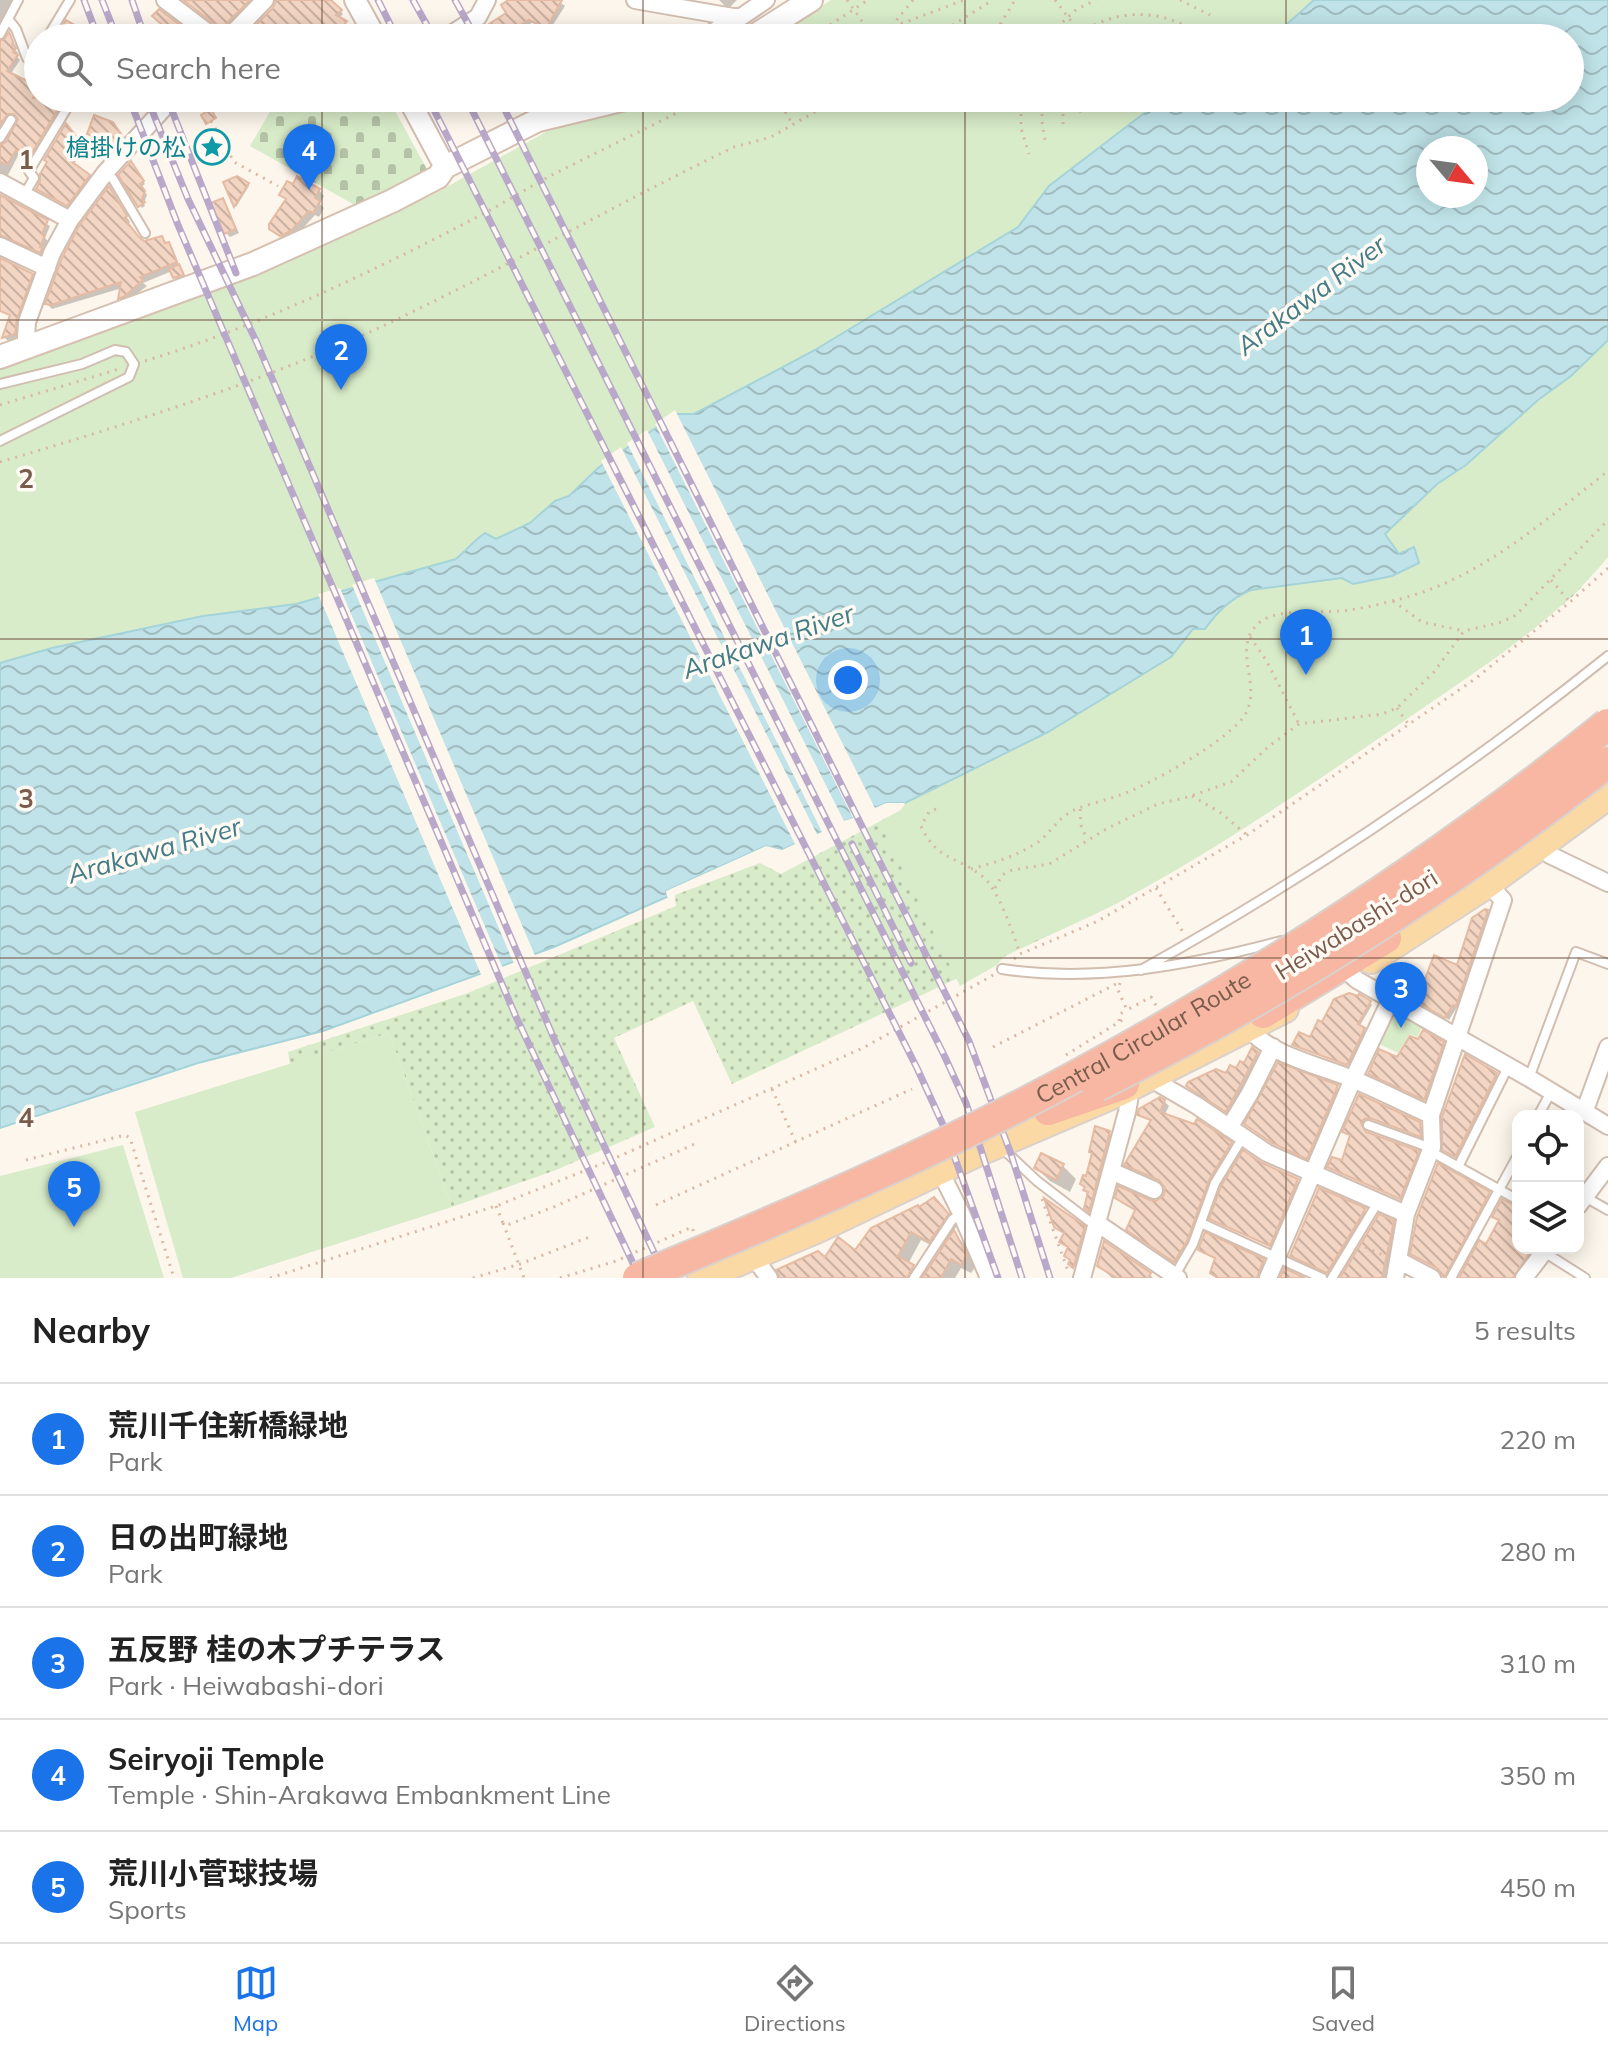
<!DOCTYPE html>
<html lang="en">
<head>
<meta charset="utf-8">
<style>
	:root { --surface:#fff; --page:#f2f2f2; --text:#222; --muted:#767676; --line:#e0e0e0; --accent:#1a73e8 }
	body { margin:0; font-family:Mulish,"Noto Sans JP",sans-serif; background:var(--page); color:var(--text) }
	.controls { position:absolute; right:24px; bottom:24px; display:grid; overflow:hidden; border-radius:16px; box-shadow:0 4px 20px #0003 }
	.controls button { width:72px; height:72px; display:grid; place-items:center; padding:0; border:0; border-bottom:2px solid var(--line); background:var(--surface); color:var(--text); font:40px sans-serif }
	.compass { position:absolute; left:1416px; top:136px; width:72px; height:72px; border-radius:50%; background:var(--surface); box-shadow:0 4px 20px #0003; rotate:119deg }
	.you { position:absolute; left:848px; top:680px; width:28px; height:28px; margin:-20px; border:6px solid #fff; border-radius:50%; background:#1a73e8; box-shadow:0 0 0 12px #1a73e833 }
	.badge { display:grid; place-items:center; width:52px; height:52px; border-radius:50%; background:var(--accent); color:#fff; font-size:26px; font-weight:700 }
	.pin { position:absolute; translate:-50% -66px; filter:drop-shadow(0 2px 4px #0008) }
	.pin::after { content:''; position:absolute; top:42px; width:28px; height:24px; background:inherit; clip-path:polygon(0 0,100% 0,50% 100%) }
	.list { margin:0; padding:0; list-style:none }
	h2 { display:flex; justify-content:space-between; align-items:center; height:104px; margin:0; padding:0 32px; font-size:34px }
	h2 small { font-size:26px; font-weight:400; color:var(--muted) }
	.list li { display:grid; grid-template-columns:52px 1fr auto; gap:24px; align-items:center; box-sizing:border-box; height:112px; padding:0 32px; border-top:2px solid var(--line) }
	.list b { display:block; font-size:30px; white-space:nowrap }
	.list p { margin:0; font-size:26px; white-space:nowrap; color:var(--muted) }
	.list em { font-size:26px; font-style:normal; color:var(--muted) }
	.icon { flex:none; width:44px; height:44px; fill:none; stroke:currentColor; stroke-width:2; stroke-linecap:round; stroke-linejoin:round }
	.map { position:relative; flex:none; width:1608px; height:1278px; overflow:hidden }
	.search { position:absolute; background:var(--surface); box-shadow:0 4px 20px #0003; left:24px; right:24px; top:24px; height:88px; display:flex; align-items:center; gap:20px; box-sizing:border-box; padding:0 28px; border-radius:44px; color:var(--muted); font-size:30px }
	.sheet { height:664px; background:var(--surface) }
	nav { display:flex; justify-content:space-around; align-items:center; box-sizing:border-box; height:112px; border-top:2px solid var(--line); background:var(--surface); font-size:22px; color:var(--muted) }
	nav a { display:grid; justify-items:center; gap:4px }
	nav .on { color:var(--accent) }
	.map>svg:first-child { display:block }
</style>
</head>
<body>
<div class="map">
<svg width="1608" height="1278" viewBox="0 0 1608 1278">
	<defs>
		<pattern id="grass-dots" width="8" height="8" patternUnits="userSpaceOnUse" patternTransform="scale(2)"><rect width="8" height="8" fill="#d8ecc9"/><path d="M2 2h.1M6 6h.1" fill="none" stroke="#b4c2a5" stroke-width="1.8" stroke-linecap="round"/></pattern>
		<pattern id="cemetery-stones" width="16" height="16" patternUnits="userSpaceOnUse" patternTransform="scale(2)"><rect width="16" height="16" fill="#d8ecc9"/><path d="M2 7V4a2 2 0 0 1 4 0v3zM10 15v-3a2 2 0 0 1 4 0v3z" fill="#b4c2a5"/></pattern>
		<pattern id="water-waves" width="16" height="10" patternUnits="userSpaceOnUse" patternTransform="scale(2)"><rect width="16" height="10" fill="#bfe3e8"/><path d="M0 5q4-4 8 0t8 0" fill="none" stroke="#a0bbbe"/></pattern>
		<pattern id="building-back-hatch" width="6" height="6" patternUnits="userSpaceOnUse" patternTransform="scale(2)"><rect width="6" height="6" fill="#f3d5c3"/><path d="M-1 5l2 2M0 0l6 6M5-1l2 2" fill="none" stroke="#cab0a1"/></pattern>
	</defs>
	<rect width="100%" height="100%" fill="#fdf6ec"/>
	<path fill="url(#grass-dots)" d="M1608,557L1573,596L1525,635L1325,775L1222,841L1116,904L732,1084L693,1001L614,1038L655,1127L556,1170L452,1207L389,1033L290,1064L288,1052L468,993L676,906L675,895L760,863L781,874L901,810Z"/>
	<path fill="url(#cemetery-stones)" d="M278,98H388L429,173L360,208L250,146Z"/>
	<path fill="#d8ecc9" d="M831,0H1314L1286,25L1251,38H774Z
		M658,98H1164L1049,186L1018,227L815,350L694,414H676L598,468L569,496L555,501L530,523L496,539L473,545L456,559L296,604L203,616L52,648L0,663V366L45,347L248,279L432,195L553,128L635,109Z
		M1608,340V557C1555,622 1479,669 1410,717C1315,782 1219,849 1117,903C1081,922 1043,937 1006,954L997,965L960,986L879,822L900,811L905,803L1048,732L1171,657L1193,628L1205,629C1218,611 1230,599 1251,590L1343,578L1353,584L1392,576L1418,564L1414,547L1399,554L1384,535L1437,484L1466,465L1538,400L1571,376Z
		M1391,1004L1425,1022L1417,1037L1410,1034L1398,1053L1373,1041Z
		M389,1033L452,1207L231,1278H183L135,1112Z
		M123,1145L164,1278H0V1176Z"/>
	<path fill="url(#water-waves)" stroke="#a5d3da" stroke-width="2" fill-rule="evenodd" d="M1314,0H1608V340L1571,376L1538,400L1466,465L1437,484L1385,534L1399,554L1414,547L1419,563L1392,576L1353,584L1342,578L1251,590C1230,599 1218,611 1205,629H1193L1171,657L1048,732L905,803H886L782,850L766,846L666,891L667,897L554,947L323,1031L198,1063L0,1128V663L52,648L203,616L296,604L456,559C467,550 474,540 485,533L496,539L530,523L555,501L569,496L598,468L676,414H694L815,350L1018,227L1049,186L1164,98H1570V38H1251L1286,25ZM1428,148H1476V196H1428Z"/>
	<path fill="#fdf6ec" d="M675,410L875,808L886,803H905L903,807H887L783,854L766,850L670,893L671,896L667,897L666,891L766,846L782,850L795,844L601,461L621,447L817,834L822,832L627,443L647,430L844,821L853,818L655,424Z
		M374,578L536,958L515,966L352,585Z
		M340,588L504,971L483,979L318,594Z"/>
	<path fill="#0003" fill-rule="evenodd" d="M0,0H16L0,31Z
		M185,0H255L225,30Z
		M276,0H331L343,14L338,19L348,25L344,32L355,38H253L278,4Z
		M527,0H557L565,6L549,31L533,22L508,38H500L492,25Z
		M719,0H737L728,9Z
		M9,35L16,46L14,49L18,53L16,56L20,60L10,75L25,82L38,72V98H63L65,107L36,155L28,151L25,155L20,152L8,175L0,176V146L7,144L19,123L18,117L9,119L0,135V43Z
		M67,126L85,149L73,165L91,179L70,207L41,191Z
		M115,128L125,141L114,153L106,142L89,134Z
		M133,166L145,184L141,187L147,195L144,203L145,206L142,208L121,175Z
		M237,179L249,186L236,207L226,184Z
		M294,187L319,190L324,196L320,204L324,208L319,217L315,215L296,236L287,241L271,228L287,201L281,195Z
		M109,189L130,222L128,224L144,244L161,239L173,249L183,276L176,279L172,271L143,283L147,286L125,303L120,298L122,288L52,309L47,304Z
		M0,197L50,226L45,238L48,241L43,251L44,255L9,239L0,240Z
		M223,200L239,233L230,237L226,233Z
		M32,275L36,279L18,337L8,341L4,337Z
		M1487,912L1491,915L1460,1008L1457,1007L1449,1020L1389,985L1426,982L1458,967Z
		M1370,1002L1372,1005L1359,1027L1366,1032L1350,1066L1295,1045L1311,1039L1323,1024Z
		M1443,1044L1446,1047L1427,1101L1373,1076L1397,1060Z
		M1253,1050L1260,1056L1229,1113L1191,1089L1236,1071L1245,1065Z
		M1278,1065L1340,1090L1310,1160L1278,1146L1250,1127Z
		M1496,1074L1499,1077L1459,1159L1448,1153Z
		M1360,1096L1422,1127V1137L1374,1120L1367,1121L1363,1127L1366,1134L1420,1155L1402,1200L1330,1167L1343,1163Z
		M1164,1101L1169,1106L1164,1116L1230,1144L1235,1148L1179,1265L1133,1234L1150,1202L1161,1201L1166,1194L1167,1187L1164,1183L1127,1164L1152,1122L1140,1115Z
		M1109,1133L1112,1135L1091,1212L1086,1208L1087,1178Z
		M1062,1165L1076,1179L1070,1192L1050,1181L1036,1168Z
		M1261,1165L1301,1185L1274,1249L1212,1219Z
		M1320,1190L1369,1214L1332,1276L1292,1255Z
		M1488,1194L1492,1198L1448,1278L1446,1271L1444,1278L1443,1272L1412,1253Z
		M934,1200L958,1224L953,1231L969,1250L976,1266L971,1273L961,1268L955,1278H782L825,1260L856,1253ZM921,1240L942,1251L923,1278L908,1264Z
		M1518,1210V1248H1530L1536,1253L1518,1278H1461L1487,1246L1500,1221L1495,1217Z
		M1393,1222L1397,1226L1387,1278H1341Z
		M1083,1228L1088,1233L1078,1270L1070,1264L1072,1260L1069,1248L1061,1241Z
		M1200,1249L1263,1261L1267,1265L1262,1278H1215L1217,1259Z
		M1099,1266L1150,1275L1153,1278H1112Z"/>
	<path fill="url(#building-back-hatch)" stroke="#e6bba3" stroke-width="2" d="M183,0H250L221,29Z
		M276,0H331L342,10L336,15L347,21L342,28L361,38H251L247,34L273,8Z
		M508,0H562L546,29L529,20L498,38L489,24L506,13L501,5Z
		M159,9L197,38H177L152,16Z
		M66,20L98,38H55Z
		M9,32L13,42L12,44L16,48L13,52L18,55L7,71L25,80L38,70V88L33,98H61L62,102L32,153L23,148L21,153L16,150L7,165L0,161V145L6,142L18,119L14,114H8L0,125V41L4,39Z
		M211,109L216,118L206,124L201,115Z
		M94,115L113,122L123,137L110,151L102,140L87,134Z
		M66,123L83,145L71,161L90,175L67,206L36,189L40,181V174L47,162L44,160Z
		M131,161L144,181L140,184L145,191L142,199L145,202L138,207L118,175Z
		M237,176L249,183L234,207L223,182Z
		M297,176L320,189L315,198L320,201L313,213L309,211L291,231L280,236L269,229V224L286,199L279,195L287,181L293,184Z
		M109,186L127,216L124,218L139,237L144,241L162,236L165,243L169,242L177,262L140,277L143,280L125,296L118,299L121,282L51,305L45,304L62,258L79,226Z
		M0,195L48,220L42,234L45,235L40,247L42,248L40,253L0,235Z
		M223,198L236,229L224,234L211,203Z
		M0,258L33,274L17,319L15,334L2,338L10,315L0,311Z
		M179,264L184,275L173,278L169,269Z
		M1485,909L1488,910L1456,1006L1453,1005L1445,1018L1383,982L1386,976L1400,968L1425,979L1434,955L1457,965L1472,918Z
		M1349,993L1358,996L1359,994L1371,1001L1358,1024L1365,1028L1347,1065L1292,1045L1299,1032L1310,1037L1318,1020L1322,1022L1334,999Z
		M1423,1030L1444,1042L1424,1100L1368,1074L1379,1049L1397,1057L1410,1036L1418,1039Z
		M1252,1047L1258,1052L1226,1112L1186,1086L1188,1082L1216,1069L1226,1073L1230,1065L1236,1068L1240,1061L1244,1063Z
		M1465,1054L1497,1073L1455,1157L1442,1150V1117Z
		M1278,1062L1338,1085L1307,1159L1272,1143L1244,1124Z
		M1359,1094L1420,1122L1421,1137L1370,1118L1364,1119L1361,1123L1366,1132L1419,1151L1400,1199L1327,1167L1332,1157L1342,1160L1350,1135L1342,1132Z
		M1160,1097L1165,1100L1160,1112L1194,1124L1197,1119L1232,1142L1209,1180L1187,1241L1174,1262L1126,1230L1135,1210L1115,1198L1118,1186L1150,1200L1156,1201L1164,1195L1165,1188L1159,1180L1124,1165L1151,1120L1137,1115L1139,1109Z
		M1095,1126L1110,1131L1089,1212L1084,1208L1088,1192L1083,1190L1085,1187L1080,1184L1083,1175L1086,1176L1092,1153L1089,1152Z
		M1243,1150L1262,1163L1298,1179L1270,1246L1209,1219L1221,1186Z
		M1041,1153L1064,1164L1056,1180L1034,1168Z
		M1438,1163L1490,1192L1444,1278L1437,1268L1410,1254L1417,1217Z
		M1319,1188L1366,1208L1327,1273L1290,1256Z
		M934,1197L949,1214L929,1242L911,1232L898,1256L914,1265L907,1278H780L776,1270L818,1251L825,1257L838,1237L855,1250L871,1228L918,1205L919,1207Z
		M1044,1198L1085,1226L1073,1268L1068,1264L1070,1260L1064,1256L1068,1247L1059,1242L1064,1233L1054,1227Z
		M1502,1199L1518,1207V1248H1533L1513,1278H1459L1479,1240L1486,1244L1499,1220L1492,1217Z
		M1379,1214L1394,1221L1382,1278H1340Z
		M954,1230L967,1255L961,1265L951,1259L941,1278H922Z
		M1205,1232L1264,1259L1257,1278H1218L1210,1273L1215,1258L1198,1250Z
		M1104,1241L1151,1273L1148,1278H1117L1097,1266Z
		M1284,1268L1305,1278H1280Z"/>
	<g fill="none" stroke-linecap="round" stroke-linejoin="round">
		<defs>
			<path id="service" d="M18,0L8,19L16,29L27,58L38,50
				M0,34L8,19
				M47,38L70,0
				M0,138L11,120
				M105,173L113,179L145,233
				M24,195L34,178L29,171L70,103L68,98
				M0,384L82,364L115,350L126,352L134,364L129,377L0,441
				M1002,969C1095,983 1191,965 1281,941
				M1141,970C1305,879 1462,773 1608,656
				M1529,1078L1576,952L1608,964
				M1538,1116L1551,1092
				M1368,1125L1431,1148
				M1001,1147L1037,1181L1089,1221L1096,1223
				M1430,1151L1518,1200
				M1458,1167L1508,1067
				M1585,1197L1608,1210
				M1201,1223L1322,1278
				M1544,1252L1585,1278
				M1175,1275L1193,1244L1215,1183L1243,1137
				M914,1278L952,1220L961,1213
				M1332,1278L1378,1202
				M1451,1278L1518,1155"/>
			<path id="pedestrian" d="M700,38L733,17"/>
			<path id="minor" d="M165,0L215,38
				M635,0L733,17H741L766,0
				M228,38L265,0
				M445,38L478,17L487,0
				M0,182L70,220
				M0,246L47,268
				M26,337L27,322L52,253L70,220L105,173L173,98
				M1542,844L1550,855L1608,883
				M1349,973L1357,980L1529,1078L1608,1126
				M1249,1028C1267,1054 1321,1066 1350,1078C1377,1089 1404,1103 1431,1115
				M1156,1076L1160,1084L1196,1105L1267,1153L1406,1214
				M1585,1110L1608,1047
				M1229,1128L1250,1093L1273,1047
				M940,1171L961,1213L989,1278
				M1111,1171L1154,1190
				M1578,1206L1608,1166
				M1097,1223L1178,1278
				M753,1256L769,1278
				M1398,1260L1432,1278
				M1082,1278L1127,1112L1129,1101L1125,1090
				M1268,1278L1353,1079L1391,999
				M1395,1278L1406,1214L1432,1147L1431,1115L1503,900L1488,884
				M1524,1278L1547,1248"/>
			<path id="tertiary" d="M355,0L376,38
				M408,98L445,167"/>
			<path id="secondary" d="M751,38L811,0
				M0,357L253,264L392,201L438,177L445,167L538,120L629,98"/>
			<path id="primary" d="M1371,960L1488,884L1608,796
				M701,1278L816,1230L973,1155L1125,1090L1285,1009"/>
			<path id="motorway" d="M1263,1013L1386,938
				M1048,1110L1124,1084"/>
		</defs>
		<use href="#service" stroke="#d1beb0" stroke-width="12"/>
		<use href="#pedestrian" stroke="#d1beb0" stroke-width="16"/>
		<use href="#minor" stroke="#d1beb0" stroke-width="20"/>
		<use href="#tertiary" stroke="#d1beb0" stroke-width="24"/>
		<use href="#secondary" stroke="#d6c0b0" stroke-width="26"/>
		<use href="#primary" stroke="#dad1cd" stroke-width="30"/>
		<use href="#motorway" stroke="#dad1cd" stroke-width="34"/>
		<path stroke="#d9b8a5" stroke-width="3" stroke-dasharray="2 6" stroke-linecap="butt" d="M847,0L874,38
			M913,0L890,28L964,0
			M1055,0L1084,38
			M1180,0L1210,15
			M810,38L868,0
			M932,38L993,0
			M992,38L1015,0
			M1045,38L1077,9L1096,0
			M1074,38C1110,10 1152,7 1192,29
			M1114,38L1142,34L1161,38
			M197,98L206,111
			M777,98L793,125
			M1021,98V128L1029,154
			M1042,98V122L1045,140
			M1063,98V125
			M1079,112L1098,98
			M211,121L234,162L278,186
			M145,361C259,326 374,271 479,216C508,201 535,183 564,169C611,145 659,123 705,98
			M0,405L119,369
			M0,462C125,425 253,385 372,331C495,274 612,206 734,147L771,137L839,98
			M1551,580L1569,601
			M1393,601L1422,622L1464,631
			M1250,637L1266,660L1299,724
			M1397,708L1409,725
			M1192,796L1221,813L1247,835
			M936,809L929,812L921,826C937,861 957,856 982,876C998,888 1013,933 1020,954
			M1080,809L1081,825L1087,840
			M971,869C994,863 1017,856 1038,842C1049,834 1057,820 1069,813C1078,806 1108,800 1120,795C1148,786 1233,738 1246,713C1262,683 1230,647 1260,622C1279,607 1325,614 1349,610C1371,607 1393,601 1414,595C1488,572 1549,517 1608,471
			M995,888L1002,875L1012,870L1049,864L1108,828L1158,804L1188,797L1231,782L1268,747L1299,724L1382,714L1397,708L1434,672L1464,631L1502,622L1516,615L1608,520
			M1156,888L1183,932
			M1014,959L1020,954L1096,922L1247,835L1475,679L1570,602L1608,568
			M1120,983L1118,990L1127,1010L1151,997L1157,1007
			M1119,1021L1120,1014L1127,1010
			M993,1047L1118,983
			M1066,1055L1124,1019
			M772,1089L796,1143
			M26,1160L125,1135L130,1138L174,1278
			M1042,1199L1068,1271
			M656,1205L912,1089
			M496,1206L503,1223L510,1224L556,1206L699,1142
			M503,1223L524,1278
			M1365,1247L1383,1255
			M270,1278L499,1205L606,1162L863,1048L995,974
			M473,1278L520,1264L592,1236
			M560,1278L616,1261L692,1227L694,1233"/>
		<use href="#service" stroke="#fff" stroke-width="8"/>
		<use href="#pedestrian" stroke="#fff" stroke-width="12"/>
		<use href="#minor" stroke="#fff" stroke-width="16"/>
		<use href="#tertiary" stroke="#fff" stroke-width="20"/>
		<use href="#secondary" stroke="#fff" stroke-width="22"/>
		<use href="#primary" stroke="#fbd9a5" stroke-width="26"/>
		<use href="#motorway" stroke="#f7b7a3" stroke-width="30"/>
		<defs>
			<path id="rail" d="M84,0L98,38
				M102,0L117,38
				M132,0L145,38
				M378,0L397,38
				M413,0L434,38
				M455,0L476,38
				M129,98L178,225L516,1017L640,1278
				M147,98L188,199L257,343L555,1041L666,1278
				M167,98L236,273
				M428,98L917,1068L943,1125L998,1278
				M466,98L944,1055L966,1103L1022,1278
				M499,98L969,1041L1011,1154L1050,1278
				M852,844L911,963"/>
		</defs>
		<use href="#rail" stroke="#b9a8c9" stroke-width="7"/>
		<use href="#rail" stroke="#fffaf3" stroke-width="4" stroke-dasharray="12" stroke-linecap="butt"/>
		<defs>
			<g id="motorway-bridge">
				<path d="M1097,1086C1277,996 1450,887 1608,762"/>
				<path id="s1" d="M638,1278C787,1216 936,1152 1078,1075C1264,974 1443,857 1608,724"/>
			</g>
		</defs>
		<use href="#motorway-bridge" stroke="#dad1cd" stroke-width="34" stroke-linecap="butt"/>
		<use href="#motorway-bridge" stroke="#f7b7a3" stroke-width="30"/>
	</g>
	<path fill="none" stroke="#7a5c4d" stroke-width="2" stroke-opacity="0.55" d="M322,0V38M643,0V38M965,0V38M1286,0V38M322,98V1278M643,98V1278M965,98V1278M1286,98V1278M0,320H1608M0,639H1608M0,958H1608"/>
	<defs>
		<symbol id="sight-ring" viewBox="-11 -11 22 22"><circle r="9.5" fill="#fffaf3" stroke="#0f9aa8" stroke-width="1.5"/><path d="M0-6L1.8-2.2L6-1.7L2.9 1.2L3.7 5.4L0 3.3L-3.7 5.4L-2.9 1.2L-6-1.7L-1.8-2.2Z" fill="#0f9aa8"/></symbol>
	</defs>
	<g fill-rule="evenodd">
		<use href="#sight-ring" x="192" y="127" width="40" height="40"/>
	</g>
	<g text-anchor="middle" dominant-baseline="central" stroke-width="7" stroke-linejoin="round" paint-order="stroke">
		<g font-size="24" fill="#0d838f" stroke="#fffaf3" text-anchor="end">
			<text x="186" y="147">槍掛けの松</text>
		</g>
		<g font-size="24" fill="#7a5c4d" stroke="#fffaf3">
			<text transform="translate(1356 924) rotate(-32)">Heiwabashi-dori</text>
			<text stroke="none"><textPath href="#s1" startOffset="560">Central Circular Route</textPath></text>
		</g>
		<g font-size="26" font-style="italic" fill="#437c86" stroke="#fffaf3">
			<text transform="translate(1311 295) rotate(-37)">Arakawa River</text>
			<text transform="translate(768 641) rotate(-19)">Arakawa River</text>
			<text transform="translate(154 850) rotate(-16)">Arakawa River</text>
		</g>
	</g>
	<g font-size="26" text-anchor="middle" font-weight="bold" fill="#7a5c4d" stroke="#fffaf3" stroke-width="7" stroke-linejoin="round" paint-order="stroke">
		<text x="26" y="169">1</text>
		<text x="26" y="488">2</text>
		<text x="26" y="808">3</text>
		<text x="26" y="1127">4</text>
	</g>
</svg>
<div class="controls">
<button><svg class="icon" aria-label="locate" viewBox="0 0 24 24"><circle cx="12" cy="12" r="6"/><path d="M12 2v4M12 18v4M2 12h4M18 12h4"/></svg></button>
<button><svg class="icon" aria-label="layers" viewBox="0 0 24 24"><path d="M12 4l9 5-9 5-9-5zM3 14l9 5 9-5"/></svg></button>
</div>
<svg class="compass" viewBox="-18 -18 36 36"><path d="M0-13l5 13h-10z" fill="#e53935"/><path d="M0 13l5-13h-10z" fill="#767676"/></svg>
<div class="you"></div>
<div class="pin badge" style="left:1306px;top:675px">1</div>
<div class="pin badge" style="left:341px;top:390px">2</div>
<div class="pin badge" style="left:1401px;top:1028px">3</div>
<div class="pin badge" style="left:309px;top:190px">4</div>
<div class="pin badge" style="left:74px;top:1227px">5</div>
<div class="search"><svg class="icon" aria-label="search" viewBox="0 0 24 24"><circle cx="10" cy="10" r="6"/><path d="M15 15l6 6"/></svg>Search here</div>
</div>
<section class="sheet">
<h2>Nearby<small>5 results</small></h2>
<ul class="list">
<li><span class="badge">1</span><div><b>荒川千住新橋緑地</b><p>Park</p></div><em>220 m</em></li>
<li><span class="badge">2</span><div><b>日の出町緑地</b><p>Park</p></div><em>280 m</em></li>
<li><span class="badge">3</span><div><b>五反野 桂の木プチテラス</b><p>Park · Heiwabashi-dori</p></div><em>310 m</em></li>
<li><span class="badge">4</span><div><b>Seiryoji Temple</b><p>Temple · Shin-Arakawa Embankment Line</p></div><em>350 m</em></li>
<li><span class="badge">5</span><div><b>荒川小菅球技場</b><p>Sports</p></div><em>450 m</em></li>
</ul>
</section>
<nav>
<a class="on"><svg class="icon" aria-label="map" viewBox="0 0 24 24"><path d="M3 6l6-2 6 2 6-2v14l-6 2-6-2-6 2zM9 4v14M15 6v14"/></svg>Map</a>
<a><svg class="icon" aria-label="directions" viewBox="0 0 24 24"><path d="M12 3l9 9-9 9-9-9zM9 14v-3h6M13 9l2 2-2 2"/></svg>Directions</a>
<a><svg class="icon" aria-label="saved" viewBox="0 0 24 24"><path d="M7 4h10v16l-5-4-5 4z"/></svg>Saved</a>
</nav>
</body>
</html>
